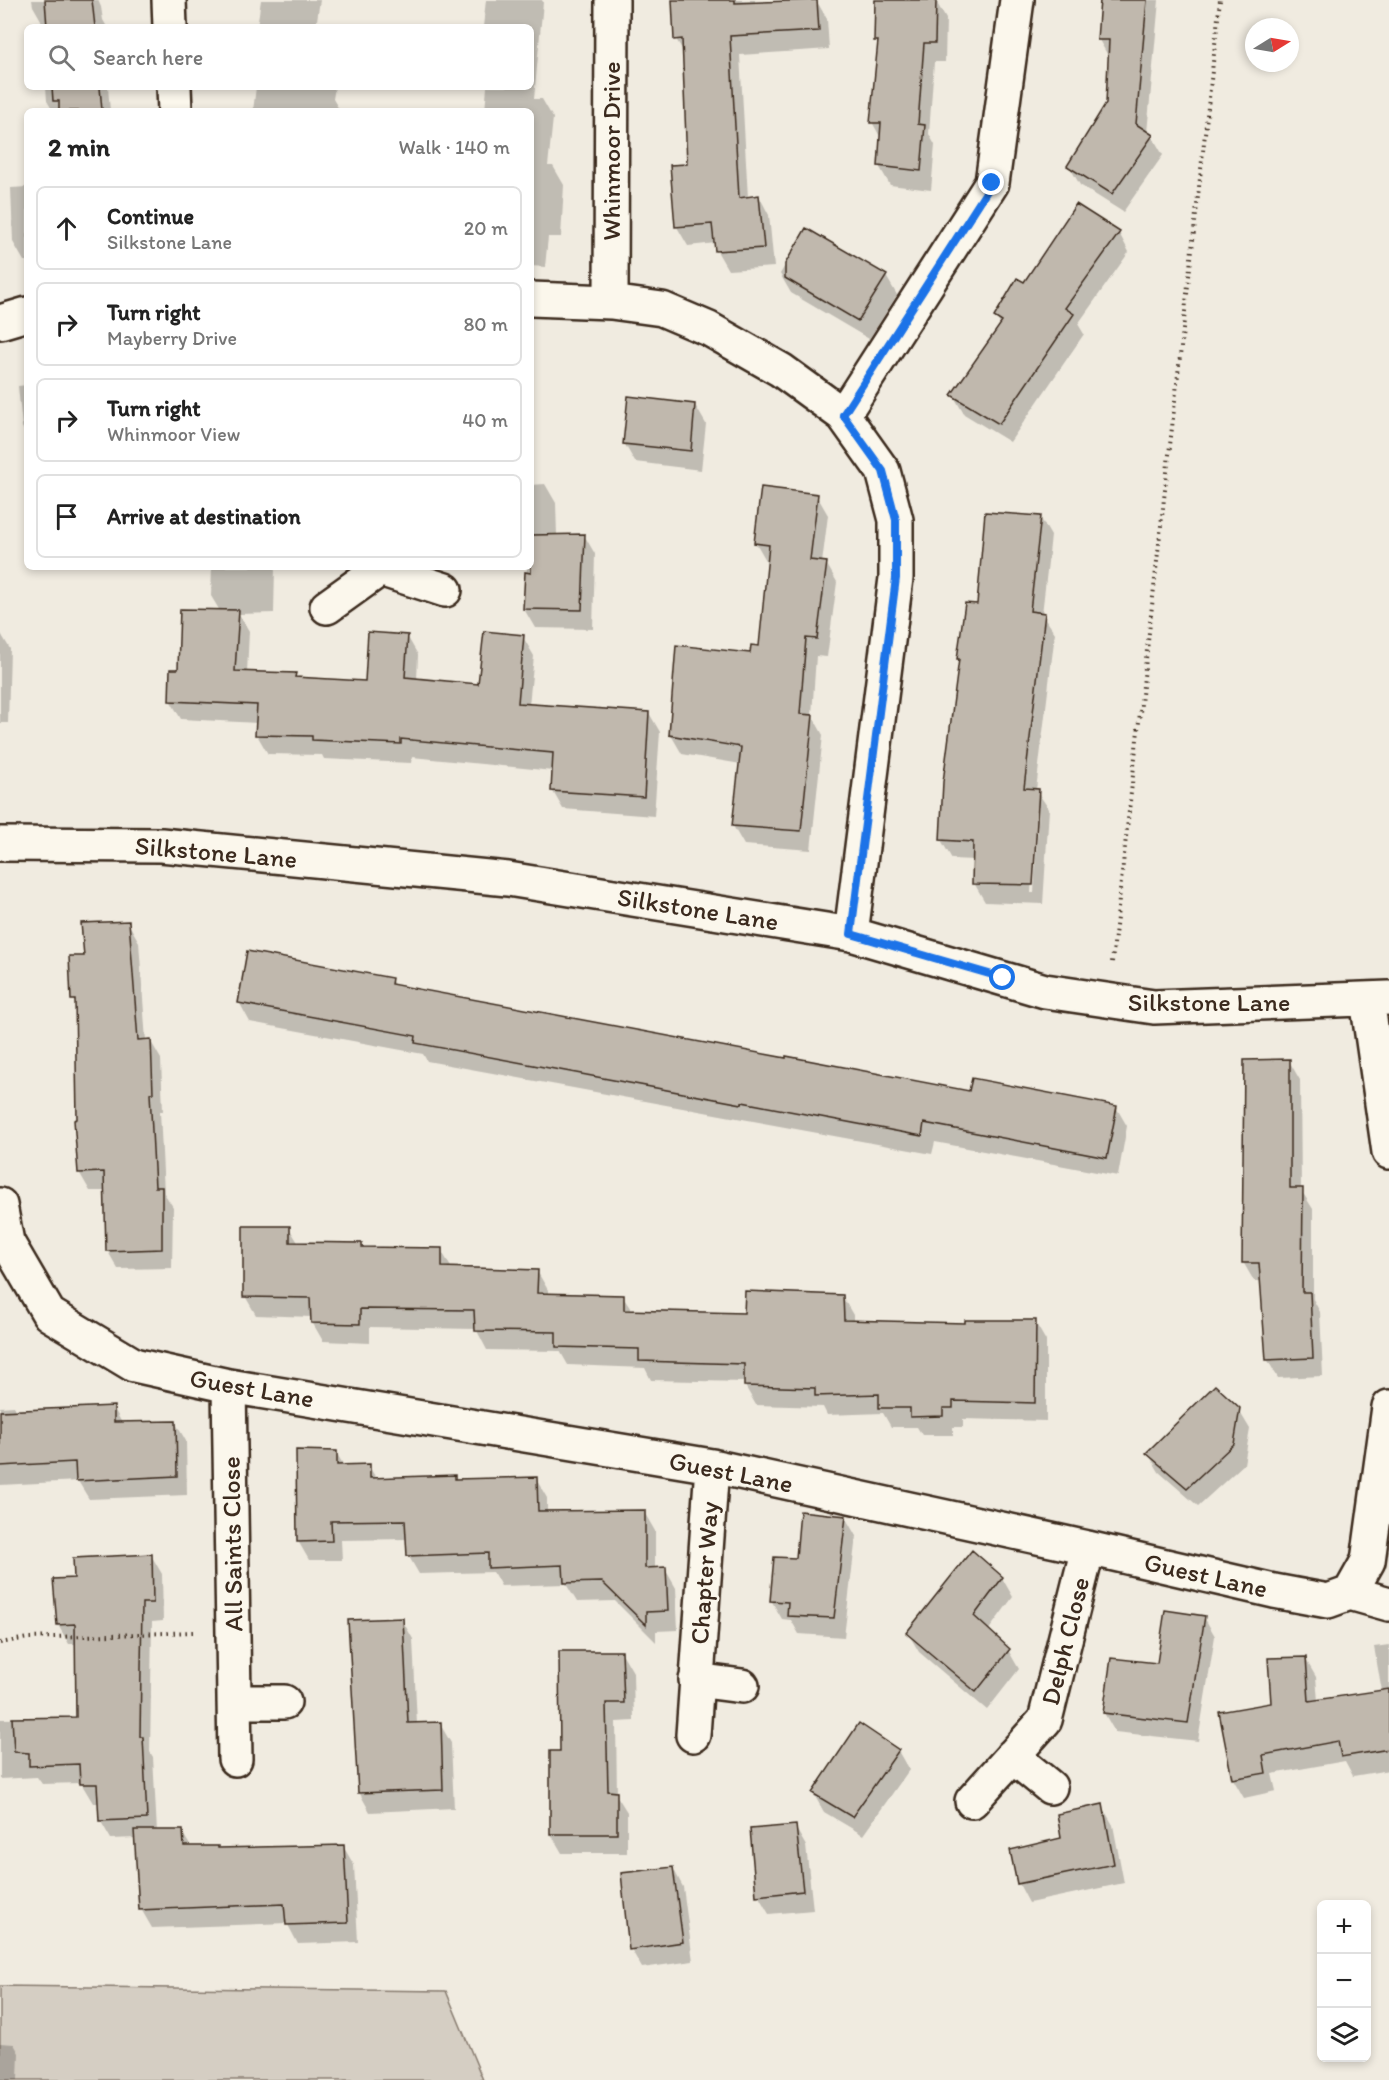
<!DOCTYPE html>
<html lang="en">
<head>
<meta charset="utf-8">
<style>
	:root { --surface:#fff; --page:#f2f2f2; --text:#222; --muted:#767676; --line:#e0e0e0 }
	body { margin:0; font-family:Itim,sans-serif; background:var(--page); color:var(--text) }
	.controls { position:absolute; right:18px; bottom:18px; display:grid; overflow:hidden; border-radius:9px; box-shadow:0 3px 9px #0003 }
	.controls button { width:54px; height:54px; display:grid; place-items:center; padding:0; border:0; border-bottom:2px solid var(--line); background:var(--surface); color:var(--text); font:30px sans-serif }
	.compass { position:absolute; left:1245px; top:18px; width:54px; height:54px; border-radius:50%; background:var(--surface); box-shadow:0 3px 9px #0003; rotate:79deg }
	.stop { position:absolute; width:18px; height:18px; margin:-14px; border:4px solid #1a73e8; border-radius:50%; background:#fff }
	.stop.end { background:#1a73e8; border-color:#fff; box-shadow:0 2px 6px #0008 }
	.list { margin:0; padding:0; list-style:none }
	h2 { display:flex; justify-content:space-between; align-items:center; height:78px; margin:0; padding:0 24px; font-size:26px }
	h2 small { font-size:20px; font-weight:400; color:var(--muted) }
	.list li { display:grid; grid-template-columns:39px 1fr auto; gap:18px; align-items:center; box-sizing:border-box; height:84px; margin:0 12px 12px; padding:0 12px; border:2px solid var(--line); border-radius:9px }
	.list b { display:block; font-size:22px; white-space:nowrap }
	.list p { margin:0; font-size:20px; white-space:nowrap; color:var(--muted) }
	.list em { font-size:20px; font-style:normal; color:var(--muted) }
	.icon { flex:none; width:33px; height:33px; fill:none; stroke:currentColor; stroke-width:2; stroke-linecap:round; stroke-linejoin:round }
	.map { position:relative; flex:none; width:1389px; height:2080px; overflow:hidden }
	.search { position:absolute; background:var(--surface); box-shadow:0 3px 9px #0003; left:24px; top:24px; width:510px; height:66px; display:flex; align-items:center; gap:15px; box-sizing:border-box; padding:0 21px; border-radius:9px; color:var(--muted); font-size:22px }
	.panel { position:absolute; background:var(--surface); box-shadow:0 3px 9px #0003; left:24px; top:108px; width:510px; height:462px; border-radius:9px }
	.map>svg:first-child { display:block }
</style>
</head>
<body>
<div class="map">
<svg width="1389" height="2080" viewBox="0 0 1389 2080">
	<rect width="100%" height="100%" fill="#f0ebe0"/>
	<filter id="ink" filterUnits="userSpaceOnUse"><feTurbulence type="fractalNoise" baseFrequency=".0167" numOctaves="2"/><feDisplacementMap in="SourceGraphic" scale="12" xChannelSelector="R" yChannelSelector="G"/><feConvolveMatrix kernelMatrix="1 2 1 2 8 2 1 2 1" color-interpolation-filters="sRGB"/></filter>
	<g filter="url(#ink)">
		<path fill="#d5cec3" stroke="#887c70" stroke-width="1.5" d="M0,1986L446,1991L483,2080H0Z"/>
		<path fill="#0003" fill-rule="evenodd" d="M32,0H98L101,7L103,20L107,27H42L41,20L33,6Z
			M261,0H320L316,27H257Z
			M486,0H542L543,2L534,99H542L553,118L548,166H553L564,185L561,237H548L545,267L531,266V111H485L487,87H531V27H483Z
			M674,0H755V3L816,0L827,19L829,49L740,55L748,198L759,196L769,215L774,267L728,270L717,251L716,243L688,246L677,227L689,165L685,54L676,39Z
			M873,0H938V5L946,19L945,62H934L929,134L935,145L931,190L890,185L879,166L882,140L872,122L879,46L876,41V5Z
			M1102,0H1159L1147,133L1152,136L1163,155L1123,212L1080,185L1069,166L1108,104L1110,59L1099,40Z
			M46,87H108L110,111H53L47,101Z
			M256,87H335L333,99L340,111H253Z
			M27,187V261H24L13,242L11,188Z
			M806,230L886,276L897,295L869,339L791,293L780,274Z
			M1119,233L1129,252L1078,324L1084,334L1010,442L964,414L953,395L1001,326L996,317L1024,284Z
			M27,385V436L22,427L18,386Z
			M695,405L706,424L701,470L635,462L624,443Z
			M545,484L556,503L557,536L584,535L595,554L593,629L535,628L524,609L527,567H531V485Z
			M817,496L828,515L822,563H826L837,582L827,657L816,656L812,715L823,735L811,850L744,845L733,826L741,764L682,754L671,735L751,654L760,648L769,562H767L756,543Z
			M1040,517L1051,536L1042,614L1055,633L1036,790L1049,809L1043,904L985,902L974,883V860L952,859L941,840L960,661L959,659L979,606ZM1036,807H1039L1034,893H1031Z
			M212,567H275L274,613L239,614L249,631L247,673L295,674L297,679L366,683L407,636L418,655L417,680L479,686L523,637L534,656L529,705L649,713L660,732L654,816L563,809L552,790L553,771L412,757L411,763L324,759L322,755L268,754L257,735L258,723L181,719L170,700L179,671L220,611L211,596Z
			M0,632L10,649L8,723H0Z
			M128,923L139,942L146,1041L150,1040L161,1059L163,1111H160L164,1193L173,1207L172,1268L118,1269L107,1250L106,1191H90L79,1172L77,1006L73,1000L85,957Z
			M391,979L395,986L971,1092L1116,1107L1127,1126L1118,1176L935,1142L932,1154L427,1061L423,1054L250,1022L239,1002Z
			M1289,1061L1300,1080L1301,1190L1313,1209V1299L1320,1312L1323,1376L1278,1378L1267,1359L1262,1281H1254L1243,1262Z
			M289,1228L299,1244L361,1245L363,1249L441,1250L452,1269L537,1271L548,1290V1295L623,1297L632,1311L746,1314L842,1296L853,1315V1322L967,1325L1035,1322L1046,1341V1421L963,1419V1427H953V1435H922L917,1427H891L883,1413L827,1415L823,1407L756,1405L745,1386V1382L651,1380L645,1368L568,1365L560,1351L487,1350L476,1329L370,1327V1343L323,1341L312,1322V1317L256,1315L245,1296Z
			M14,1406L17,1412L113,1407L122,1423L175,1422L186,1441L187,1495L89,1499L78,1481L0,1485V1407Z
			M1238,1409L1250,1429L1244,1464L1198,1506L1159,1472L1148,1453Z
			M336,1452L344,1466H369L377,1480L454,1477L457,1481L536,1479L547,1498V1513L644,1512L655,1531V1569H665L676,1588L678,1630L656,1631V1642L615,1601L577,1602L566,1584L501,1586L493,1572L419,1574L408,1555V1539L341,1540L342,1560H309L298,1541Z
			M845,1517L856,1536L844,1637L799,1634L791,1620L782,1619L771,1600L797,1559Z
			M973,1552L1002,1578L1013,1597L988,1631L1008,1650L1019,1669L987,1710L919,1652L908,1633Z
			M151,1555L162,1574L163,1621L152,1622L150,1752L153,1757L157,1832H182L191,1847L219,1849L343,1846L354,1865L358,1942L298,1944L287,1923L152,1928L141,1909L136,1838L111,1839L100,1820L99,1803H93L81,1783L42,1784L37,1777L0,1779V1719L77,1718V1644H69L58,1625L55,1581L76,1580Z
			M1204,1617L1215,1636L1198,1741L1115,1732L1104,1713L1158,1665Z
			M402,1620L413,1639L417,1724H440L451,1743L454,1808L370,1812L359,1792Z
			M1389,1645V1770L1353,1776L1345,1761L1272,1774L1276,1791L1244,1798L1233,1779L1273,1705L1305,1658L1316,1677L1318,1701L1382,1691L1374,1647Z
			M622,1653L633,1672L634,1721L616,1722L617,1796L627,1812V1853H562L551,1834L561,1753Z
			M898,1751L909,1770L863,1835L824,1812L813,1793Z
			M1102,1806L1113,1825L1124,1883L1029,1903L1019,1884L1012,1851L1063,1839Z
			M795,1827L806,1846L813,1910L769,1914L758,1895Z
			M673,1868L683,1887L693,1961L642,1968L631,1949Z
			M0,2043L14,2044L19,2053L18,2080H0Z"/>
		<path fill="#c0b8ad" stroke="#3b2a1e" stroke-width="1.5" d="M45,0H92L95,27H47Z
			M672,0H735V3L817,0L819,31L730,36L739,198L759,195L764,248L715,251L712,224L675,227L670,165L687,164L682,39L674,40Z
			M875,0H936L935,43H924L918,124L925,125L921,171L878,166L881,123H870L878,41H874Z
			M1100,0H1147L1136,124L1153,135L1112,194L1067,166L1106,103L1109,40H1097Z
			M52,87H100L102,111H59V101H53Z
			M1076,204L1120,232L1065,308L1074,314L999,424L951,395L1002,322L994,317L1017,278L1024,282Z
			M806,228L887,275L858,321L785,278V264Z
			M628,396L695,404L691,451L623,444Z
			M761,487L818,494L810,560L827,562L817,639L806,638L800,714L813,715L801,831L732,826L741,747L669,735L676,645L750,653L751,645L759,646L769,545L754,543Z
			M985,512L1041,516L1030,611L1045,613L1024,788L1039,789L1033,885L972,884L973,842L940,840L943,782L959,659H957L965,603L977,604Z
			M585,534L582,610L523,609L525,572L531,573V535Z
			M180,609L239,610L235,671L296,673L295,677L365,681L368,632L408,635L405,677L478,684L484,631L524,635L518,703L649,712L644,797L551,791L553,753L401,739V744L312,740V736L255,735L257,705L169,701L170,669H178Z
			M129,921L138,1040L151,1039L153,1093H150L155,1187H162V1249L106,1251L104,1172L78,1173L74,1120L77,1119L75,1000H71L69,956H84L81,923Z
			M247,951L392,978L391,984L786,1058V1056L969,1091L972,1078L1117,1106L1107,1158L924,1123L922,1136L742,1102V1104L415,1043L416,1036L238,1003Z
			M1290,1059V1188H1303L1302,1292H1310L1313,1358L1266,1360L1259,1263H1242L1244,1060Z
			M243,1226H290V1242L362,1243V1247L442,1248V1267L538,1270L537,1293L624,1295V1310L744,1313L745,1291L843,1295L844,1320L965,1323V1320H1036L1035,1403L953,1401V1408H943V1416L910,1417V1408H879V1394L815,1396V1388L744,1386V1364L639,1361V1349L556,1347V1332L475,1331L474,1310L360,1309V1324L311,1323L310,1298L243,1297Z
			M1215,1385L1240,1408L1234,1444L1187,1488L1146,1453Z
			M114,1406V1422L176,1421L177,1476L76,1481L75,1462L0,1466V1411Z
			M296,1450L337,1451V1465L370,1464V1478L455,1475V1479L537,1477L538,1511L645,1510V1568L666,1567L668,1611L646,1612V1625L602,1582L564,1583L563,1565L488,1568V1553L407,1556L405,1520L331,1521L332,1541L297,1542Z
			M800,1511L846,1516L834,1618L787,1616L788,1602L770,1601L774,1557L796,1558Z
			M972,1550L1003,1577L974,1616L1010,1649L976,1692L906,1633Z
			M152,1554L153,1603H142L140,1737H143L147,1819L99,1821L97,1784H80L79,1764L29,1766V1753L14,1752L12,1718L76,1717L75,1624L57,1625L53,1579L74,1578L73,1558Z
			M1165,1610L1205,1616L1188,1723L1103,1713L1111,1658L1157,1663Z
			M403,1618L408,1723L441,1722L443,1790L358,1793L348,1620Z
			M559,1651H622L624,1703H606L608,1791L617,1792V1834H550V1751H560Z
			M1306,1657L1309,1701L1389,1689V1749L1341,1757L1338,1741L1263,1755L1266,1773L1232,1779L1219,1712L1271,1703L1268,1658Z
			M859,1723L899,1750L852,1817L812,1793Z
			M1103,1804L1114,1864L1017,1884L1010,1850L1061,1838L1057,1814Z
			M796,1825L803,1891L756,1896L750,1829Z
			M134,1830H183L184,1846H218V1848L344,1845L348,1923L286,1925L284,1904L139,1910Z
			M673,1867L683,1942L629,1950L621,1873Z"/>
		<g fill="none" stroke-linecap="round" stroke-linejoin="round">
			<defs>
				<path id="minor" d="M169,0L170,27
					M174,87L175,111
					M531,299L611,302L662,309L709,329L781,370L843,415L883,471L896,520V578L851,934
					M611,302L612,0
					M0,322L27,314
					M843,415L992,183L1017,0
					M327,607L380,569L445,590
					M0,844L161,845L508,879L851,934L1045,991L1154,1007L1389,998
					M1367,999L1389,1152
					M0,1205L7,1242L49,1314L134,1365L229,1386L712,1466L1088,1548L1274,1591L1328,1601L1350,1593L1368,1561L1389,1407
					M229,1386L235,1759
					M1350,1593L1389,1604
					M696,1680L742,1686
					M234,1702H284
					M693,1735L712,1466
					M1012,1756L1050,1787
					M972,1801L1045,1720L1088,1548"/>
			</defs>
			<use href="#minor" stroke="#3b2a1e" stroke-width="38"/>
			<path stroke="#3b2a1e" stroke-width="4" stroke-dasharray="1.5 4.5" stroke-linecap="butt" d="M1112,962L1220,0
				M0,1643L28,1638L194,1632"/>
			<use href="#minor" stroke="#fbf7ec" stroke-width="33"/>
		</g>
	</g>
	<g fill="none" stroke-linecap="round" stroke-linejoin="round" filter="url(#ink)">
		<path stroke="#1a73e8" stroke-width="8" d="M992,183L843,415L883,471L896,520V578L851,934L1003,978"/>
	</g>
	<g text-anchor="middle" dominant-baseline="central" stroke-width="5" stroke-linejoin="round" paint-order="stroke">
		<g font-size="26" fill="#3b2a1e" stroke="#fbf7ec">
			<text transform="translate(611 151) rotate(-90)">Whinmoor Drive</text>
			<text transform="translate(216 852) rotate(5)">Silkstone Lane</text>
			<text transform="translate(698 909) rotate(9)">Silkstone Lane</text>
			<text x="1209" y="1002">Silkstone Lane</text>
			<text transform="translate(252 1388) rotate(10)">Guest Lane</text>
			<text transform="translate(731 1472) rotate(11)">Guest Lane</text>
			<text transform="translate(232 1544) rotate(-91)">All Saints Close</text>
			<text transform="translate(704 1573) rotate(-86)">Chapter Way</text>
			<text transform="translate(1206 1575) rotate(13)">Guest Lane</text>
			<text transform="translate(1065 1641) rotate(-76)">Delph Close</text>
		</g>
	</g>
</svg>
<div class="controls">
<button>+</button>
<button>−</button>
<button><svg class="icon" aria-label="layers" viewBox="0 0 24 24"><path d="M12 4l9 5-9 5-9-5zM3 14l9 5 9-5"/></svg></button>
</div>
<svg class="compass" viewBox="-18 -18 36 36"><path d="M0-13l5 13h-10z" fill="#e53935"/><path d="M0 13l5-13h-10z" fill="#767676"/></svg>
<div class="stop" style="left:1003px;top:978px"></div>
<div class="stop end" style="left:992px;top:183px"></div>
<div class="search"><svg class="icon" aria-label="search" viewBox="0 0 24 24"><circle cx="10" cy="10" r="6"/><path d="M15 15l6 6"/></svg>Search here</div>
<section class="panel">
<h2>2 min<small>Walk · 140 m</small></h2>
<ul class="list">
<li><svg class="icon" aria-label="ahead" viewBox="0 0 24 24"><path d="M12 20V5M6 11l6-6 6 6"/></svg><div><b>Continue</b><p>Silkstone Lane</p></div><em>20 m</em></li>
<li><svg class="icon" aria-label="right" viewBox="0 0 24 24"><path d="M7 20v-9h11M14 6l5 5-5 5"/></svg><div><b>Turn right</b><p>Mayberry Drive</p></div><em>80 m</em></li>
<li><svg class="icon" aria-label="right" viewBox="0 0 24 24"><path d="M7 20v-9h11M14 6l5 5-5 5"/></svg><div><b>Turn right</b><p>Whinmoor View</p></div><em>40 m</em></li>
<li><svg class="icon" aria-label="arrive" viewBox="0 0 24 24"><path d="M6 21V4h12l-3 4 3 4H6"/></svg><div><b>Arrive at destination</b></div></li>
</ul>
</section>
</div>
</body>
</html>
